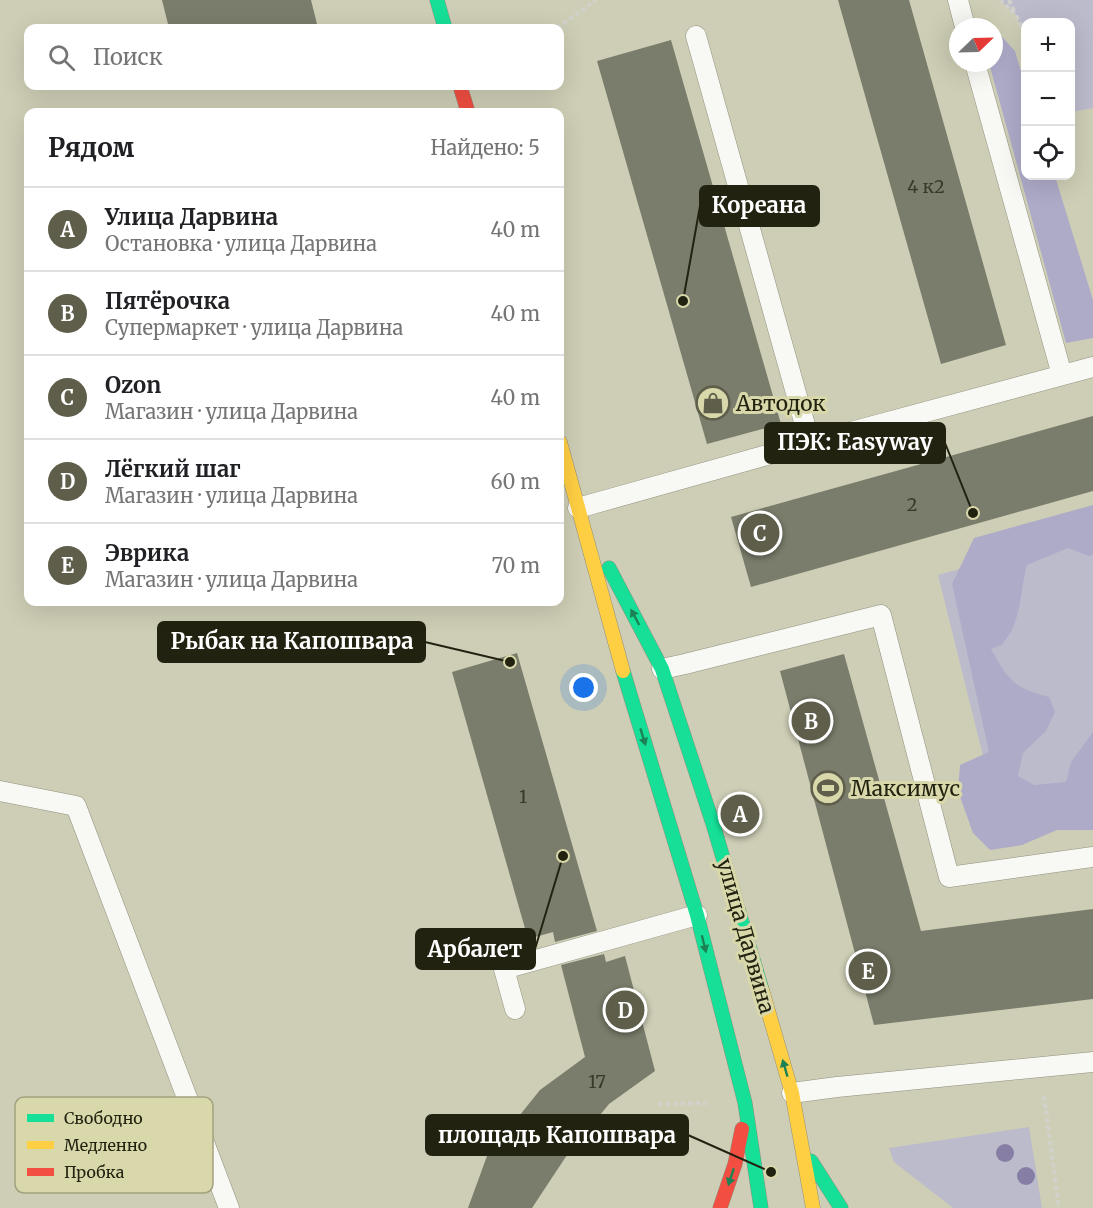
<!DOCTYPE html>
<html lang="ru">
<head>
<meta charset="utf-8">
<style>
	:root { --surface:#fff; --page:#f2f2f2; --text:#202124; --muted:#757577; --line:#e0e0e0; --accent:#5e5e4b }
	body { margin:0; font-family:Merriweather,serif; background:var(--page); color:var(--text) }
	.controls { position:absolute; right:18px; top:18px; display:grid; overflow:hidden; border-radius:12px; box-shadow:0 6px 24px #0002 }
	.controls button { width:54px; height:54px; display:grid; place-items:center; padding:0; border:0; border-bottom:2px solid var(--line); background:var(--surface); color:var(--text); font:30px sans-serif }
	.compass { position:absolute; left:949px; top:18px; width:54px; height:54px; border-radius:50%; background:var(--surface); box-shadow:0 6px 24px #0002; rotate:67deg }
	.you { position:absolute; left:584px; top:688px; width:21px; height:21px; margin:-15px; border:4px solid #fff; border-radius:50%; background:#1a73e8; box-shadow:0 0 0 9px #1a73e833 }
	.badge { display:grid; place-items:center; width:39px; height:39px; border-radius:50%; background:var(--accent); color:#fff; font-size:20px; font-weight:700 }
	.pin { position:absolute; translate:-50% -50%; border:3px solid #fff; box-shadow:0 2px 6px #0006 }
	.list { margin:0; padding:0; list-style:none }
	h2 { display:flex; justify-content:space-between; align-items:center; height:78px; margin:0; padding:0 24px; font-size:26px }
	h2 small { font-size:20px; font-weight:400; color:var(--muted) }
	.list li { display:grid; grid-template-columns:39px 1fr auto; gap:18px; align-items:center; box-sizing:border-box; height:84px; padding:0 24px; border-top:2px solid var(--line) }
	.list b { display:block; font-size:22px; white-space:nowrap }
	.list p { margin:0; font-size:20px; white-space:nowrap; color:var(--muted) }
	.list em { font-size:20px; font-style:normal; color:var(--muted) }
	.icon { flex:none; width:33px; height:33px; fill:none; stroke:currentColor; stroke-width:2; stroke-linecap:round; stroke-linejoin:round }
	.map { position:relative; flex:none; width:1093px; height:1208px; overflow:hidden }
	.search { position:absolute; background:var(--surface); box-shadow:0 6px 24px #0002; left:24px; top:24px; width:540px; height:66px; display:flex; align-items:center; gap:15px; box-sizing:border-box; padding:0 21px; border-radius:12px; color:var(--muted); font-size:22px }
	.panel { position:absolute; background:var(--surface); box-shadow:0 6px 24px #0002; left:24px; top:108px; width:540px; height:498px; border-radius:12px }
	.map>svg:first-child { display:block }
</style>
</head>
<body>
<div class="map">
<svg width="1093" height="1208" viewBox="0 0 1093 1208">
	<rect width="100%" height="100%" fill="#ceceb6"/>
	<path fill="#bcbbcc" d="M1000,0H1093V108L1071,112L1070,22H1026L1025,38L1016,15Z
		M1093,532V786L996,808L938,575Z
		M1029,1127L1042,1208H953L894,1162L889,1148Z"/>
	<path fill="#aeabc9" d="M994,28L1015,51L1025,85L1026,176H1055L1093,300V338L1066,343L989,63H994Z
		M1093,505V555L1089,556L1068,548L1027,565C1020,589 1022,622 1003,643C1001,646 995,647 991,649C1008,680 1014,688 1049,697L1055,712L1046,731L1023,753L1018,776L1034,785L1066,782L1071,762L1093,732V830H1057L1022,845L990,850L973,833L958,791L960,765L989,752L952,584L974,538Z"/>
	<path fill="#7a7d6b" d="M162,0H311L318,28H169Z
		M838,0H909L1006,345L941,364Z
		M671,40L781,424L707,444L597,61Z
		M1093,416V491L751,587L731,517Z
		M517,653L597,931L555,942L553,932L528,939L452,672Z
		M844,654L921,931L1093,909V999L874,1025L780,671Z
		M604,954L606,962L625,956L655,1071L609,1104L565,1158L532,1208H468L487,1156L540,1090L585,1057L561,965Z"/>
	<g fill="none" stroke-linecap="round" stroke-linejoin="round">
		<defs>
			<path id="lane" d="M958,0L965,27
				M696,36L810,443
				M975,63L1062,375
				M578,508L810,443L1093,367
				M662,669L685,664L881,615L949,877L1093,857
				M0,791L76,806L229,1208
				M515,1009L504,969L697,915
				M792,1093L837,1087L1093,1062"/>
			<path id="fast" d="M437,0L445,28
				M609,568L662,669L713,824L762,990
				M623,671L697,915L745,1103L761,1208
				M811,1161L841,1208"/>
			<path id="slow" d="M560,442L623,671
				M762,990L792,1093L813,1208"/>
			<path id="jam" d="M460,86L468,112
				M720,1208L735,1164L742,1129"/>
		</defs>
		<use href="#lane" stroke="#90907e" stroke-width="21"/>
		<use href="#fast" stroke="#90907e" stroke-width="15"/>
		<use href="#slow" stroke="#90907e" stroke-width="15"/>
		<use href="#jam" stroke="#90907e" stroke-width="15"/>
		<path stroke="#d1d1ca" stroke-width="4" stroke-dasharray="4.5 3" stroke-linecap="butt" d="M1000,0L1016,15L1026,38
			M1009,0L1015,13
			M557,28L596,0
			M1044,1096L1059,1208
			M658,1104L710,1103"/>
		<use href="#lane" stroke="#f8f8f4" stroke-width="20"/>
		<use href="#fast" stroke="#16e098" stroke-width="14"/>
		<use href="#slow" stroke="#ffcf43" stroke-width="14"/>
		<use href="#jam" stroke="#f24e42" stroke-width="14"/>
	</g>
	<g fill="#867ea4">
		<circle cx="1005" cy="1153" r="9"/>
		<circle cx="1026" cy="1176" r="9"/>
	</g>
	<defs><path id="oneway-solid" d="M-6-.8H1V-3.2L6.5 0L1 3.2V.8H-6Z" transform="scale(1.5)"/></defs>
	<g fill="#1c8154">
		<use href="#oneway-solid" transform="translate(635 617) rotate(-118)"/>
		<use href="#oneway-solid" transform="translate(643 737) rotate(73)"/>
		<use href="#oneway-solid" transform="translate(704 944) rotate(76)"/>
		<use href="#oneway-solid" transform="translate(785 1068) rotate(-106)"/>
		<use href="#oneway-solid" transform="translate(731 1177) rotate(108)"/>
	</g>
	<defs>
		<symbol id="shop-ring" viewBox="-11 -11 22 22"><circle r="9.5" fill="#d9d8ab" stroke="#5e5e4b" stroke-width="1.5"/><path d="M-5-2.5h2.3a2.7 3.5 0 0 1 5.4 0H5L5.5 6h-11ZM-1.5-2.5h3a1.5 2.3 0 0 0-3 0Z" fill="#5e5e4b"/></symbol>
		<symbol id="stadium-ring" viewBox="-11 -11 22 22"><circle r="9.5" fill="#d9d8ab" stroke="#5e5e4b" stroke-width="1.5"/><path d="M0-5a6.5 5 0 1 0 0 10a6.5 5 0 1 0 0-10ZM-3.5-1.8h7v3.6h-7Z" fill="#5e5e4b"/></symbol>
	</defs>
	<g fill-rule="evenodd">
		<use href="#shop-ring" x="694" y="384" width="38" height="38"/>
		<use href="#stadium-ring" x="809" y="769" width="38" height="38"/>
	</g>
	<g text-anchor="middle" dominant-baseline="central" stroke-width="6" stroke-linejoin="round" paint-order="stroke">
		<g font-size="18" fill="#383928">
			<text x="926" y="186">4 к2</text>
			<text x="912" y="504">2</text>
			<text x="523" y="796">1</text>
			<text x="597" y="1081">17</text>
		</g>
		<g font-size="21" fill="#221" stroke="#d9d8ab" text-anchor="start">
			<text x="736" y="403">Автодок</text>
			<text x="851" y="788">Максимус</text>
		</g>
		<g font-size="21" fill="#221" stroke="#d9d8ab">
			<text transform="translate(746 936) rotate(74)">улица Дарвина</text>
		</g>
	</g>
	<rect x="15" y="1097" width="198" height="96" rx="9" fill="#d9d8ab" stroke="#a2a17d" stroke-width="1.5"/>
	<rect x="27" y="1114" width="27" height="8" fill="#16e098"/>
	<rect x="27" y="1141" width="27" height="8" fill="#ffcf43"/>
	<rect x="27" y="1168" width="27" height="8" fill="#f24e42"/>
	<g font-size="16" fill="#221">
		<text x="64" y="1124">Свободно</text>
		<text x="64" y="1151">Медленно</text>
		<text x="64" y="1178">Пробка</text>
	</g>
	<path fill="none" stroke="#221" stroke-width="2" d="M683 301L700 206M973 513L945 443M510 662L425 642M563 856L535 949M771 1172L688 1135"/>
	<g fill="#221" stroke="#d9d8ab" stroke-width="2">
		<circle cx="683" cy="301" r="6"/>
		<circle cx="973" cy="513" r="6"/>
		<circle cx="510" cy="662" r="6"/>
		<circle cx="563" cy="856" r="6"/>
		<circle cx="771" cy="1172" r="6"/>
	</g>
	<g fill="#221" stroke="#221" stroke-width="2">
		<rect x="700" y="186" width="119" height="40" rx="6"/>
		<rect x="765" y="423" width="180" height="40" rx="6"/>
		<rect x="158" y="622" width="267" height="40" rx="6"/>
		<rect x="416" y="929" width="119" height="40" rx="6"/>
		<rect x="426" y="1115" width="262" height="40" rx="6"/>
	</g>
	<g font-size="22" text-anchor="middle" font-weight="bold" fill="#fff">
		<text x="759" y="213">Кореана</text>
		<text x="855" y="450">ПЭК: Easyway</text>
		<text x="292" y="649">Рыбак на Капошвара</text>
		<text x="475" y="957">Арбалет</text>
		<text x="557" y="1143">площадь Капошвара</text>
	</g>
</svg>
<div class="controls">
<button>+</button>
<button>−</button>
<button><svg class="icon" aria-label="locate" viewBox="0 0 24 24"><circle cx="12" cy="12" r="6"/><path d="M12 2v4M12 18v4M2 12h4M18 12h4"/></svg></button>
</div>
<svg class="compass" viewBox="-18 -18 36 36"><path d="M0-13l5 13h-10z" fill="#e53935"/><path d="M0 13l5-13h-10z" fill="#757577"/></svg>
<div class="you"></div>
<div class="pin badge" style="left:740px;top:814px">A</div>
<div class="pin badge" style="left:811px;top:721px">B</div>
<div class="pin badge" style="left:760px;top:533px">C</div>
<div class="pin badge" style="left:625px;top:1010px">D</div>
<div class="pin badge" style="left:868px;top:971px">E</div>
<div class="search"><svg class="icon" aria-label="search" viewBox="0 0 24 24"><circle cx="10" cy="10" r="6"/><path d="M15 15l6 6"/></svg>Поиск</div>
<section class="panel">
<h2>Рядом<small>Найдено: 5</small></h2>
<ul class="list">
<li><span class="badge">A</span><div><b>Улица Дарвина</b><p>Остановка · улица Дарвина</p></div><em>40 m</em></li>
<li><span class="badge">B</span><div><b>Пятёрочка</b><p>Супермаркет · улица Дарвина</p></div><em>40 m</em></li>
<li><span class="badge">C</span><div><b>Ozon</b><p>Магазин · улица Дарвина</p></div><em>40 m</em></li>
<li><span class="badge">D</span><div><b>Лёгкий шаг</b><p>Магазин · улица Дарвина</p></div><em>60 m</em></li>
<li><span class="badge">E</span><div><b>Эврика</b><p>Магазин · улица Дарвина</p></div><em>70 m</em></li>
</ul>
</section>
</div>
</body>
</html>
